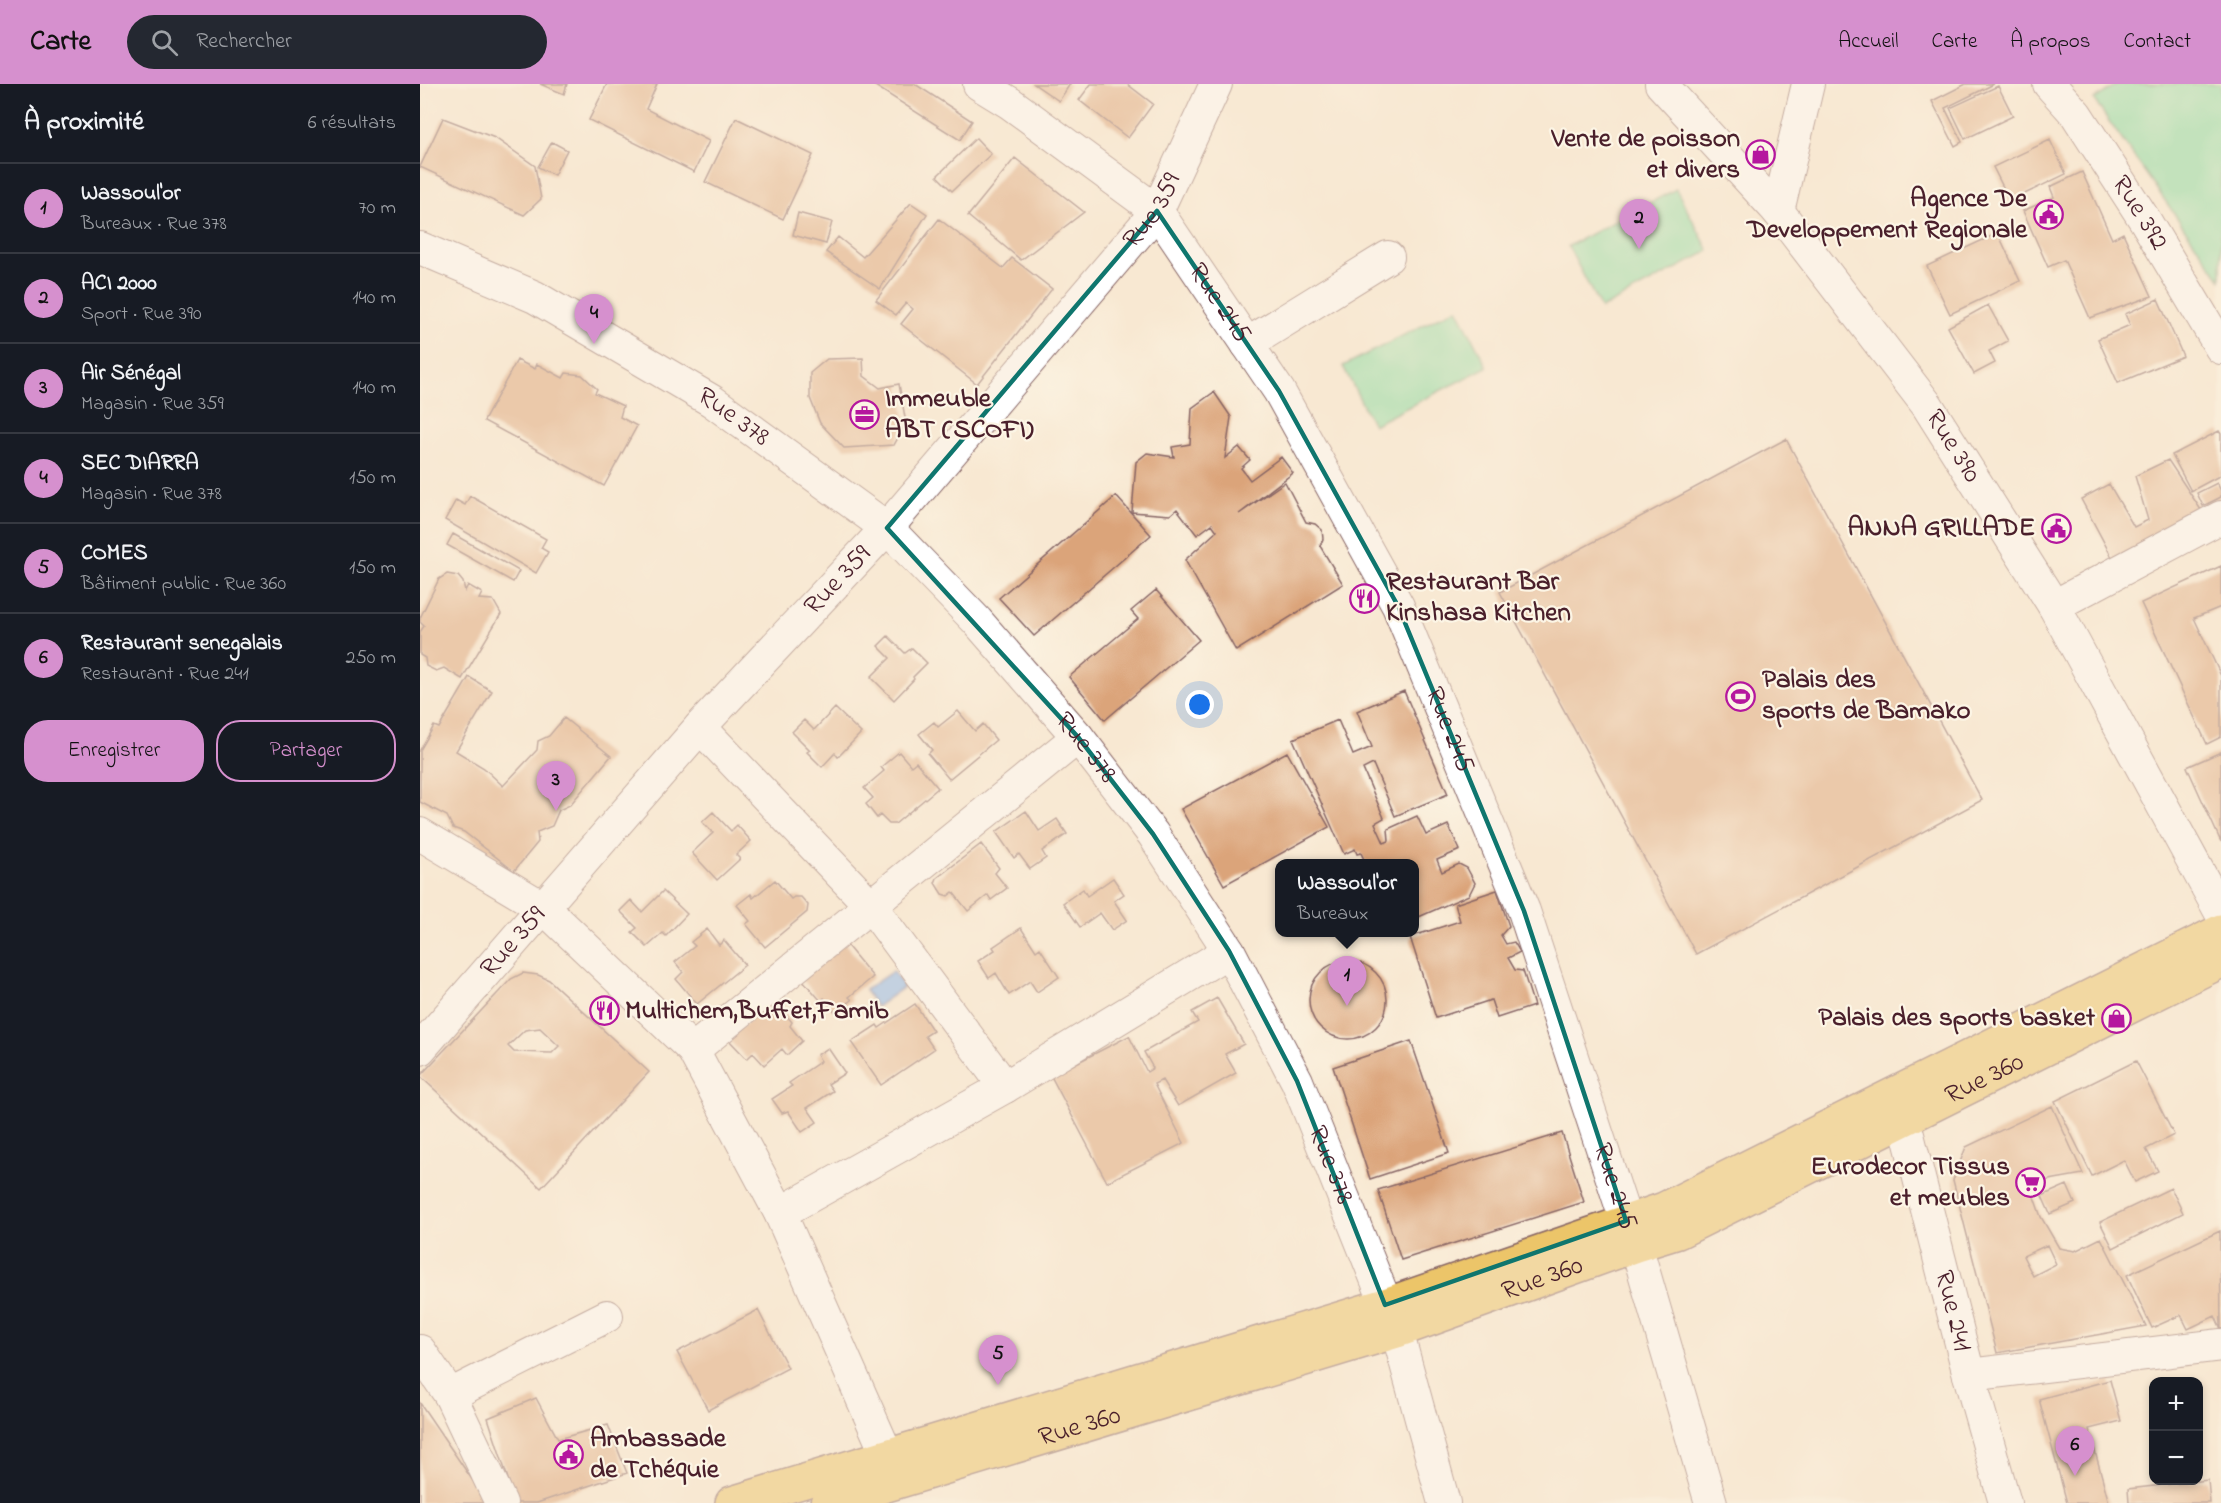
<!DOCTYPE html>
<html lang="fr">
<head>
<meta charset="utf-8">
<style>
	:root { --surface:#171b24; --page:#242831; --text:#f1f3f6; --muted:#9ea1a6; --line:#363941; --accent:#d690ce }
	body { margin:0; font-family:"Indie Flower",sans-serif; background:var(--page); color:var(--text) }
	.controls { position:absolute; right:18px; bottom:18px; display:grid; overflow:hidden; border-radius:12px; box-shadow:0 3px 9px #0003 }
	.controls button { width:54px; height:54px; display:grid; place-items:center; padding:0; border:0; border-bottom:2px solid var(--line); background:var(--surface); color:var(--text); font:30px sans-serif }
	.you { position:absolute; left:780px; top:621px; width:21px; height:21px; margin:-15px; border:4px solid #fff; border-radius:50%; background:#1a73e8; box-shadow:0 0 0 9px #1a73e833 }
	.badge { display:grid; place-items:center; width:39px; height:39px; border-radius:50%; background:var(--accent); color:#111; font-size:20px; font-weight:700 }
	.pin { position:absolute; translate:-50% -50px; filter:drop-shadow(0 2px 3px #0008) }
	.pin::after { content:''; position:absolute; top:32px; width:21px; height:18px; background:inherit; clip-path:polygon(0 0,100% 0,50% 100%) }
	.popup { position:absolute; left:855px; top:775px; width:144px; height:78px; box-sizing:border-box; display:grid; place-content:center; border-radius:12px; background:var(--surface); filter:drop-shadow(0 2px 4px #0005); font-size:20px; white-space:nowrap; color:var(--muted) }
	.popup b { font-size:22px; color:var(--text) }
	.popup::after { content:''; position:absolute; left:50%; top:100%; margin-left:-12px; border:12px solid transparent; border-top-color:var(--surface) }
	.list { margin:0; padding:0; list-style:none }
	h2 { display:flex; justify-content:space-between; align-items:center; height:78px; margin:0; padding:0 24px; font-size:26px }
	h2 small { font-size:20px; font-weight:400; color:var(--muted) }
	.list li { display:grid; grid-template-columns:39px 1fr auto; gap:18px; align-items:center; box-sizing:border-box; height:90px; padding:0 24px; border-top:2px solid var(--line) }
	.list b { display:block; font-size:22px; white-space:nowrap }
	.list p { margin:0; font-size:20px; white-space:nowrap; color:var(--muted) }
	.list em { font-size:20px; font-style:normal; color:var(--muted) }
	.actions { display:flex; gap:12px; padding:18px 24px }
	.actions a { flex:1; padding:14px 0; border:2px solid var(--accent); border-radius:24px; text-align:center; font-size:21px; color:var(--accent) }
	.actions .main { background:var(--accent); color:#111 }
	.icon { flex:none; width:33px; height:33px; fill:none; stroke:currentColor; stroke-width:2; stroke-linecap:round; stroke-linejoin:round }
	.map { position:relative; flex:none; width:1801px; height:1419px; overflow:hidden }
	header { display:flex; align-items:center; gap:36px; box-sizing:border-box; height:84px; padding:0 30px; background:var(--accent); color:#111 }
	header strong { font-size:28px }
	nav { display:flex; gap:33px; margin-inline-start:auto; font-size:21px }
	.search { width:420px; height:54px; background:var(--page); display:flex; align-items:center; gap:15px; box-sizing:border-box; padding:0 21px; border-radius:33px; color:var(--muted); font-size:22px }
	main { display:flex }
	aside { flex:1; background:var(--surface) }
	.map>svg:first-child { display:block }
</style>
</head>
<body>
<header>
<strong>Carte</strong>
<div class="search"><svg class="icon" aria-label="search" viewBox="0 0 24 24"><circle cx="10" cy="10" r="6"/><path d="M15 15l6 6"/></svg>Rechercher</div>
<nav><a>Accueil</a><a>Carte</a><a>À propos</a><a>Contact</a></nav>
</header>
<main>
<aside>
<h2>À proximité<small>6 résultats</small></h2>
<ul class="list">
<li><span class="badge">1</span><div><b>Wassoul'or</b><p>Bureaux · Rue 378</p></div><em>70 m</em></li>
<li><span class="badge">2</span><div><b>ACI 2000</b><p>Sport · Rue 390</p></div><em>140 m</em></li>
<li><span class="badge">3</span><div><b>Air Sénégal</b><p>Magasin · Rue 359</p></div><em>140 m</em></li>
<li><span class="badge">4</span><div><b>SEC DIARRA</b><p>Magasin · Rue 378</p></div><em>150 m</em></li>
<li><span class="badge">5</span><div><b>COMES</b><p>Bâtiment public · Rue 360</p></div><em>150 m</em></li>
<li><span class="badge">6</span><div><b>Restaurant senegalais</b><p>Restaurant · Rue 241</p></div><em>250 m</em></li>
</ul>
<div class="actions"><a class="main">Enregistrer</a><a>Partager</a></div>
</aside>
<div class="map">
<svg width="1801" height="1419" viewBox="0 0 1801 1419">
	<rect width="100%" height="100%" fill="#fcf5e5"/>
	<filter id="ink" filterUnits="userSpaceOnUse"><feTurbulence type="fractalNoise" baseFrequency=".0167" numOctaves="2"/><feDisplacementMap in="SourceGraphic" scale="12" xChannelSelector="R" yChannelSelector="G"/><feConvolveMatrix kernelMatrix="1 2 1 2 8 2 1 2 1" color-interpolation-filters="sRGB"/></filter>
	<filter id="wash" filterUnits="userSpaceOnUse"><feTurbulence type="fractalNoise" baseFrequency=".008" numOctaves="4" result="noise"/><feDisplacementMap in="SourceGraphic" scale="24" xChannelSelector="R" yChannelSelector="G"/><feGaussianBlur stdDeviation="1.35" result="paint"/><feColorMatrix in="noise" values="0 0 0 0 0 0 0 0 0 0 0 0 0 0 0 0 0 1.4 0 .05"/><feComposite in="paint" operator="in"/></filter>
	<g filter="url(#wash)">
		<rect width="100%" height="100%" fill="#f8e8d2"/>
		<path fill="#83dca2" stroke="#667e66" stroke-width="1.5" d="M1697,0H1801V196L1674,16Z
			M1256,105L1289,167L1181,225L1148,162Z
			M1037,224L1067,283L953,341L923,282Z"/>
		<path fill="#85b6f1" stroke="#686a8e" stroke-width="1.5" d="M473,887L484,903L456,923L445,906Z"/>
		<g id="blocks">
			<path fill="#dba47a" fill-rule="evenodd" d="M120,0H147L144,10Z
				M187,0H237L226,25L289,57L274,88L169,36Z
				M452,0H495L552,37L540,56Z
				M614,0H650L639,17Z
				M671,0H707L733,20L708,54L659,16Z
				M1546,0H1574L1525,24L1542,58L1535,62L1512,17Z
				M1578,2L1593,32L1545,55L1530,24Z
				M23,34L75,54L115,82L121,115L104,131L0,83Z
				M316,34L393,71L363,135L285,98Z
				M556,54L571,70L532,107L517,92Z
				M1630,56L1646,90L1590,117L1573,83Z
				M132,58L147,66L134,91L118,83Z
				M595,74L664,128L601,176L548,132Z
				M1662,88L1692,155L1703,149L1732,212L1670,234L1644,176L1628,183L1603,127L1634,113L1630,103Z
				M491,119L507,130L460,205L406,168L418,153L443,173Z
				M378,129L412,138L406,160L373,151Z
				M519,135L583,184L592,174L632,205L557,300L481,240L493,225L486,219L476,231L456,216Z
				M1578,149L1600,197L1530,230L1507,182Z
				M1738,215L1763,272L1698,299L1678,255L1710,241L1705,230Z
				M1568,221L1588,257L1569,267L1575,279L1554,290L1528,243Z
				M443,274L444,292L460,304L479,300L486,339L474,361L424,364L400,339L390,314V289L407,275Z
				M97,276L115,285L117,280L143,294L146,289L162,291L177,305L175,309L203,322L200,333L217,342L184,402L64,337Z
				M794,308L811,333L805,374L819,363L830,376L821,384L830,396L861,373L873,389L819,430L865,398L886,438L895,440L902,446L903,455L900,462L923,500L816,567L765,476L797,447L792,440L777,451L757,425L750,431L712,428L716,378L727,369L754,373L752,363L770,360L772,324Z
				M1799,347L1801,350V391L1771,407L1752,371Z
				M1366,355L1562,716L1276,870L1080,508Z
				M1748,376L1787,435L1695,479L1661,415L1689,400L1714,443L1728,436L1715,392Z
				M1797,399L1801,407V413L1783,422L1777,409Z
				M50,412L126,455L121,464L128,468L116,489L25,436L36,416L45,421Z
				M696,412L731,451L614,552L579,514Z
				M33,450L99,487L93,498L27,461Z
				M1801,482V523L1774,534L1801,592V653L1787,660L1721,519Z
				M27,490L38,492L43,498L45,507L48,501L62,509L59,515L73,516L81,530L42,595L24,584L16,587L6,582L5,574L0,571V548L4,542L0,538V534L19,495Z
				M736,506L779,556L685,636L649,593L718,535L711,527Z
				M468,552L485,569L492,564L507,579L493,593L494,595L474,616L451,593L470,574L458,562Z
				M49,593L72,607L36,667L64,684L83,702L117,666L118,657L129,652L144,634L191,672L150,721L139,726L132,742L117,748L118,758L94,787L44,748L33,744L27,732L0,718V666L14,642L19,644Z
				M984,607L1028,710L975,732L953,680L943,685L964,734L955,739L964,759L969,757L968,745L997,732L1006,751L1028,741L1040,766L1017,776L1022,788L1039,780L1047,784L1055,799L1049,811L994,835V780H946L941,769L937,770L935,765L924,770L873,655L918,636L933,671L952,663L937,627Z
				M415,624L441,649L418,673L415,669L402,683L387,668L390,666L372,648L384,636L394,646Z
				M538,627L555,647L563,640L576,656L529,695L508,670L512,666L499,650L514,638L518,643Z
				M479,668L491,682L496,678L518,704L475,740H469L460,731L457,734L446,720L453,714L444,704L464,687L461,683Z
				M867,668L909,743L804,801L761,725Z
				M1801,668V758L1767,683Z
				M606,727L619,747L637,735L647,750L622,767L626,774L610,785L599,770L594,774L576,748Z
				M293,728L311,747L317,741L331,757L316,771L320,775L297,796L272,769L293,749L282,738Z
				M561,760L579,784L575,789L587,804L571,816L568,811L548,827L533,808L528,812L522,810L515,799L517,794Z
				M693,794L704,810L694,817L707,836L692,846L680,829L660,843L643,819L663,805L667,812Z
				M355,796L371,815L374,813H381L388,821L387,828L345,863L326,840L330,837L317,821L331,810L333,814Z
				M1077,806L1089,842L1081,851L1086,860L1094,858L1100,868L1088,874L1095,886L1103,887L1114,922L1077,934L1071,916L1016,934L990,853L1040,837L1035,820Z
				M243,807L267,830L246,852L243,849L227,863L212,848L217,844L200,827L211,816L222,828Z
				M601,844L616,867L620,864L639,893L617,908L610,897L589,911L576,889L569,894L558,877L575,866L573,863Z
				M287,845L299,861L304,856L325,881L277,920L256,895L263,888L255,878L275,862L271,858Z
				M424,858L453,893L429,913L432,916L416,929L404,914L401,917L381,894Z
				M889 916a39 39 0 1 1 78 0a39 39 0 1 1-78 0Z
				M103,889L118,891L129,896L229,988L121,1104L0,992L91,895ZM120,944L139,962L132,969L94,968L88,962L105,946Z
				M797,914L824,960L805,970L816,989L758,1022L742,996L734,1000L764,1059L687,1098L631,992L709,952L727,988L733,984L724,968L778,938L772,928Z
				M353,916L372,938L370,942L382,957L367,971L362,965L344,981L333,969L327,975L308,955Z
				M495,920L513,947L505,952L514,965L461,1001L431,958L457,941L459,944Z
				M991,957L1029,1069L950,1095L913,983Z
				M408,964L425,989L408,1000L413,1007L387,1024L397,1038L382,1048L368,1027L362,1029L352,1015L372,1002L369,999L401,977L397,971Z
				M1716,977L1754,1051L1726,1065L1738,1087L1715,1098L1704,1076L1672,1092L1635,1017Z
				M1632,1022L1663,1090L1618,1098L1613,1110L1621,1133L1639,1164L1655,1167L1681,1154L1726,1242L1577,1269L1533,1096L1546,1063ZM1627,1161L1636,1180L1613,1192L1603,1172Z
				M1142,1049L1164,1118L981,1176L958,1106Z
				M1647,1101L1655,1119L1630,1130L1622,1112Z
				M1751,1104L1763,1129L1693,1164L1680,1138Z
				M1800,1147L1801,1245L1795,1232L1768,1245L1761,1231L1732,1244L1707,1191Z
				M338,1226L368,1284L288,1326L257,1268Z
				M1690,1296L1701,1337L1669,1345L1689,1419H1647L1619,1315Z
				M116,1314L138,1355L188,1341L207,1389L117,1419H96L68,1334Z
				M0,1319L68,1419H0Z
				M1788,1396L1790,1419H1709L1708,1405Z"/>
		</g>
	</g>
	<g filter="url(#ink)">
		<use href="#blocks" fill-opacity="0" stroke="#876565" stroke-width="1.5"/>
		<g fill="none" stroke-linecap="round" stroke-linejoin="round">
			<defs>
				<g id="minor">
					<path id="s1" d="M559,0L590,19L737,127L859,307L978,522L1104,827L1206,1137L1216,1161L1291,1419"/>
					<path id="s2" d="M1241,0L1358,127L1507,321L1634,522L1801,829"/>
					<path id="s3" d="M1629,0L1656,30L1726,138L1801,264"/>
					<path d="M1358,127L1388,0"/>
					<path id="s4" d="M0,164L115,213L292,317L467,444L557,537L658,653L733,750L809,867L877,997L977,1247L1024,1419"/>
					<path d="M827,260L968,173"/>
					<path d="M1634,522L1801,433"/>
					<path d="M280,643L451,822L585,1003"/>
					<path d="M0,750L124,824L273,966L360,1129L468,1373L475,1397"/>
					<path id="s5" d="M0,965L280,643L467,444L737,127L796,0"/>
					<path d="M273,966L658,653"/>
					<path id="s6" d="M1484,1035L1549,1291L1585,1419"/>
					<path d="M360,1129L585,1003L809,867"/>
					<path d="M0,1267L30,1311L81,1419"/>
					<path d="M1549,1291L1801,1261"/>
					<path d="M30,1311L187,1232"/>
				</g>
				<g id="major">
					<path d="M312,1419L965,1221L1244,1125L1801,847"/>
					<path id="s7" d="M407,1419L977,1247L1216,1161L1258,1148L1801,877"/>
				</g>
			</defs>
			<use href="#minor" stroke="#876565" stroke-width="34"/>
			<use href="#major" stroke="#876565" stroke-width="36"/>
			<use href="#minor" stroke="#fff" stroke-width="32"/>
			<use href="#major" stroke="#ecc569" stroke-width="33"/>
		</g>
	</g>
	<path d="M0 0H1801V1419H0ZM737,127L859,307L978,522L1104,827L1206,1137L965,1221L877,997L809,867L733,750L658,653L467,444Z" fill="#f8e8d2" fill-opacity=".55" fill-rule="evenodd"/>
	<path fill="none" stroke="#0f766e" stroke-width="4.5" stroke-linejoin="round" d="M737,127L859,307L978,522L1104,827L1206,1137L965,1221L877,997L809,867L733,750L658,653L467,444Z"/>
	<defs>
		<symbol id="shop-ring" viewBox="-11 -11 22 22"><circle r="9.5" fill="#fcf5e5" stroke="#b5179e" stroke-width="1.5"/><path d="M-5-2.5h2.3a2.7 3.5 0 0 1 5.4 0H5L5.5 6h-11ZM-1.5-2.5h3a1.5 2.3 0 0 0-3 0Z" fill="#b5179e"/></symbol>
		<symbol id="civic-ring" viewBox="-11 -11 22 22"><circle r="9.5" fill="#fcf5e5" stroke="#b5179e" stroke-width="1.5"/><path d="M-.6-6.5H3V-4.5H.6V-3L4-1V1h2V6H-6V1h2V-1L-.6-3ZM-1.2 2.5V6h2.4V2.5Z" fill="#b5179e"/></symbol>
		<symbol id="office-ring" viewBox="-11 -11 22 22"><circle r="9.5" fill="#fcf5e5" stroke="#b5179e" stroke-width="1.5"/><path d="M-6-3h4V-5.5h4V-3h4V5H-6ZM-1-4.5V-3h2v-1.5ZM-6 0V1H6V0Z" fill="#b5179e"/></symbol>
		<symbol id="restaurant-ring" viewBox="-11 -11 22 22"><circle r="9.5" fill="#fcf5e5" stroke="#b5179e" stroke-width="1.5"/><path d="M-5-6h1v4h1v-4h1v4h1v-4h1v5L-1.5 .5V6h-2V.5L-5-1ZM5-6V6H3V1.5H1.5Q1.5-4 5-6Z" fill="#b5179e"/></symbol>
		<symbol id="stadium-ring" viewBox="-11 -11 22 22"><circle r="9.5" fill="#fcf5e5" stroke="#b5179e" stroke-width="1.5"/><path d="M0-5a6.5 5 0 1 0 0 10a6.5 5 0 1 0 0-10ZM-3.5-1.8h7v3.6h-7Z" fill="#b5179e"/></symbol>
		<symbol id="supermarket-ring" viewBox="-11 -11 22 22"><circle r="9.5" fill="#fcf5e5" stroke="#b5179e" stroke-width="1.5"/><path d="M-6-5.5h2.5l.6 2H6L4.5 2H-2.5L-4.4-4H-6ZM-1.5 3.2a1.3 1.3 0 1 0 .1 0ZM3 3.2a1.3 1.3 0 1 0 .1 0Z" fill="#b5179e"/></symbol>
	</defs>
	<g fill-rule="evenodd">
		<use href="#shop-ring" x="1324" y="54" width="33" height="33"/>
		<use href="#civic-ring" x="1612" y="114" width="33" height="33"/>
		<use href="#office-ring" x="428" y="314" width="33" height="33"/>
		<use href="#civic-ring" x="1620" y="428" width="33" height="33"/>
		<use href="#restaurant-ring" x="928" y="498" width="33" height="33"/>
		<use href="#stadium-ring" x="1304" y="596" width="33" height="33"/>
		<use href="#restaurant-ring" x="168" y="910" width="33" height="33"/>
		<use href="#shop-ring" x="1680" y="918" width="33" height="33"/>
		<use href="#supermarket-ring" x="1594" y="1082" width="33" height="33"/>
		<use href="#civic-ring" x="132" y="1354" width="33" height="33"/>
	</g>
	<g text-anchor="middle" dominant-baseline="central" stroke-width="4.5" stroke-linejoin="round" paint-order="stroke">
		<g font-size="27" font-weight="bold" fill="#4a1f2b" stroke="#fcf5e5" text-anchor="end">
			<text x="1320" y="55">Vente de poisson<tspan x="1320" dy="31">et divers</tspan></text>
			<text x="1607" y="115">Agence De<tspan x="1607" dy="31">Developpement Regionale</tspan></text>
			<text x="465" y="315" text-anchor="start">Immeuble<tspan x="465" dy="31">ABT (SCOFI)</tspan></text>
			<text x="1615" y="444">ANNA GRILLADE</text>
			<text x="966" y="498" text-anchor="start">Restaurant Bar<tspan x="966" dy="31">Kinshasa Kitchen</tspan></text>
			<text x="1342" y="596" text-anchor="start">Palais des<tspan x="1342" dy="31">sports de Bamako</tspan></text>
			<text x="205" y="927" text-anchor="start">Multichem,Buffet,Famib</text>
			<text x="1675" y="934">Palais des sports basket</text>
			<text x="1590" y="1083">Eurodecor Tissus<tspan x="1590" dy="31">et meubles</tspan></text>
			<text x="170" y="1355" text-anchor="start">Ambassade<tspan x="170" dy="31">de Tchéquie</tspan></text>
		</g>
		<g font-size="27" fill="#4a1f2b" stroke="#fcf5e5">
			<text stroke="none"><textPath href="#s5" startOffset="1114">Rue 359</textPath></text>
			<text stroke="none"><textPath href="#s3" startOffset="158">Rue 392</textPath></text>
			<text stroke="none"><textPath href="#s1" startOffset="330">Rue 245</textPath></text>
			<text stroke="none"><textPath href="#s4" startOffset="357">Rue 378</textPath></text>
			<text stroke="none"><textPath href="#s2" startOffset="466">Rue 390</textPath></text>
			<text stroke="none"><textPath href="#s5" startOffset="628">Rue 359</textPath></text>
			<text stroke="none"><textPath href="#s1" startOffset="816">Rue 245</textPath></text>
			<text stroke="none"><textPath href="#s4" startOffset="843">Rue 378</textPath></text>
			<text stroke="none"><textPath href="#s5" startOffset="142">Rue 359</textPath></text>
			<text stroke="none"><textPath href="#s7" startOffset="1236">Rue 360</textPath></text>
			<text stroke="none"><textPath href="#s4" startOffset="1329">Rue 378</textPath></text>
			<text stroke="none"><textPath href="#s1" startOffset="1302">Rue 245</textPath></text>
			<text stroke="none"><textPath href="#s7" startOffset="750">Rue 360</textPath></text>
			<text stroke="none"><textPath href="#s6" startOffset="198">Rue 241</textPath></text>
			<text stroke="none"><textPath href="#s7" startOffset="264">Rue 360</textPath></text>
		</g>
	</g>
</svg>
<div class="controls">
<button>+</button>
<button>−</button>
</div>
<div class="you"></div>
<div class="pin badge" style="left:927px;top:922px">1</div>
<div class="popup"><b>Wassoul'or</b>Bureaux</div>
<div class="pin badge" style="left:1219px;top:165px">2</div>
<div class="pin badge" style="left:136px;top:727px">3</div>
<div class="pin badge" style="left:174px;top:260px">4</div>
<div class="pin badge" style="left:578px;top:1301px">5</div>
<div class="pin badge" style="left:1655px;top:1392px">6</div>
</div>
</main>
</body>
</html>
